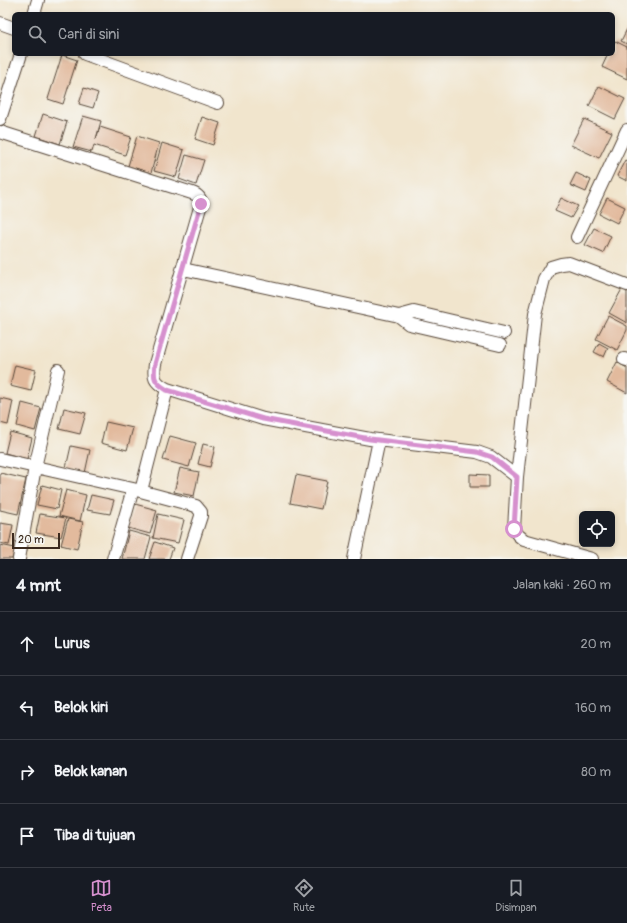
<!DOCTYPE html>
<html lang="id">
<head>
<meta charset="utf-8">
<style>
	:root { --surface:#171b24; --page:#242831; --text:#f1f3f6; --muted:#9ea1a6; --line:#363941; --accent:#d690ce }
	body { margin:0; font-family:Pangolin,sans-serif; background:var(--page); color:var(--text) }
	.controls { position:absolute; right:12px; bottom:12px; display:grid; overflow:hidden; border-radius:6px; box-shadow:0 2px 6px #0003 }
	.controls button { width:36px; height:36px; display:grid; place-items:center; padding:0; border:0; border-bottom:1px solid var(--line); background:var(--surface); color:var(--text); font:20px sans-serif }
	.scale { position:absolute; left:12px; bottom:10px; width:48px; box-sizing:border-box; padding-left:4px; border:2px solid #3b2a1e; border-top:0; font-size:11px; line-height:14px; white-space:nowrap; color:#3b2a1e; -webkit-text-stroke:3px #f6f6f2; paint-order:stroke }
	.stop { position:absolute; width:12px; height:12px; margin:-9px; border:3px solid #d690ce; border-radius:50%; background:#fff }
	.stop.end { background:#d690ce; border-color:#fff; box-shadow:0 1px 4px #0008 }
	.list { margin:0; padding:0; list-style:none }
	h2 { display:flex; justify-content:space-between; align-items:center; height:52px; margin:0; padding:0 16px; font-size:17px }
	h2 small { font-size:13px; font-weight:400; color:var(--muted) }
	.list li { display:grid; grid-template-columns:26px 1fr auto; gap:12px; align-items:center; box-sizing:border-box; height:64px; padding:0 16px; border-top:1px solid var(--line) }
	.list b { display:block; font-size:15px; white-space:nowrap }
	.list em { font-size:13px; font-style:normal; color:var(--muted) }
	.icon { flex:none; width:22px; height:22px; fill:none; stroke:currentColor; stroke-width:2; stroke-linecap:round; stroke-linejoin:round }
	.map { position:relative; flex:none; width:627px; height:559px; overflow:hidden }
	.search { position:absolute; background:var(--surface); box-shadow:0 2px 6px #0003; left:12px; right:12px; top:12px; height:44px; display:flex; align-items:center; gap:10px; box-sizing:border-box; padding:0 14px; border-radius:6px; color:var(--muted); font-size:15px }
	.sheet { height:308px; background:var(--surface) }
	nav { display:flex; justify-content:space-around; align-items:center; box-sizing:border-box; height:56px; border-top:1px solid var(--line); background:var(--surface); font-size:11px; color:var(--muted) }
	nav a { display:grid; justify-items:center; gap:2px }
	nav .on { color:var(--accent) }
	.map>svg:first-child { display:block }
</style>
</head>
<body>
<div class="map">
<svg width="627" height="559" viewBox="0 0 627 559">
	<rect width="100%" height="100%" fill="#f6f6f2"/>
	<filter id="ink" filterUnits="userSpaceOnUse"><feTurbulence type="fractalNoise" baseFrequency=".025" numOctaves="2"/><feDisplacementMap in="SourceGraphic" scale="8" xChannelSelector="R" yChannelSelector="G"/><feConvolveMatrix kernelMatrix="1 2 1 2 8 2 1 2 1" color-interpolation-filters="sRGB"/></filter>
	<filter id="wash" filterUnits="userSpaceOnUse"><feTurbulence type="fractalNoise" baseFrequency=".012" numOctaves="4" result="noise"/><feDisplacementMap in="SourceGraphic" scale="16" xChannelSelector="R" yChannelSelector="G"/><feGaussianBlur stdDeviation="0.9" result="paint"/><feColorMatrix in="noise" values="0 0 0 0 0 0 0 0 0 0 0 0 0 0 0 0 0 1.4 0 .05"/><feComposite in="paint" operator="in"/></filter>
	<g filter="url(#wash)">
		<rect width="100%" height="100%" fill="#f1e5cd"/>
		<g id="blocks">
			<path fill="#e2ba9d" d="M627,29V44L621,41Z
				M615,41L627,47V79L602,67L608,54H613V45Z
				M62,55L77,60L63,104L48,99Z
				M599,86L625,99L615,119L589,106Z
				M84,88L98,93L93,108L79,104Z
				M43,114L67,122L60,144L36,136Z
				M83,116L101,121L96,139L100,127L131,137L125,155L94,145L92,152L73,147Z
				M202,117L220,123L213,145L195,139Z
				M584,119L612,132L599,158L571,145Z
				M137,136L159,143L151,173L128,166Z
				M162,143L184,150L176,177L154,171Z
				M186,155L204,160L196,185L179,179Z
				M625,160L627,161V181L617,176Z
				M576,173L591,180L586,192L570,185Z
				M561,198L578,206L571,218L555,211Z
				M607,198L625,207L617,223L599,214Z
				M594,228L611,236L603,253L585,245Z
				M622,289L627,292V323L609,313Z
				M608,316L627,326V330L617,350L596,339Z
				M599,343L608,348L604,357L594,352Z
				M617,362L627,368V393L607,382Z
				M15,365L36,370L31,391L10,386Z
				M0,398L13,401L8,425L0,423Z
				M22,403L41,408L35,431L17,426Z
				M64,408L86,413L80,434L59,429Z
				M106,422L133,428L127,450L101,443Z
				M10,432L32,438L27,459L5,453Z
				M170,436L196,443L189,467L163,460Z
				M203,444L215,447L210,467L198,464Z
				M71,446L90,450L85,473L66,468Z
				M180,468L199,472L194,496L174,492Z
				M0,473L26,479L18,514L0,510Z
				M470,474L489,475V487H470Z
				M296,475L327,481L321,509L290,503Z
				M42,485L61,490L57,509L37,505Z
				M66,490L86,495L80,521L59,516Z
				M91,495L114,500L110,514L87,510Z
				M135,504L157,510L150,534L128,528Z
				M40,514L66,518L61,537L36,533Z
				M158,514L184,520L178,543L153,538Z
				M68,519L83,522L77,549L61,545Z
				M0,523L13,525L9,545L0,543Z
				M129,531L151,537L145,559H122Z
				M155,542L173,548L169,559H149Z
				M0,545L15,548L12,559H0Z"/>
		</g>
	</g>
	<g filter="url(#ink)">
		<use href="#blocks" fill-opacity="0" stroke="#564638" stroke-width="1"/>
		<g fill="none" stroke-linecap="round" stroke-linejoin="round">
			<defs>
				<path id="street" d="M34,14L38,0
					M0,23L14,28
					M85,54L218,103
					M0,119L21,54
					M0,132L192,193C198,195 201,198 201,204L155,364C153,378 154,382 167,389L263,419L370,439L477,452L491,457L517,477
					M577,237L627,130
					M183,269L399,316L414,312L504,333
					M399,316L409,324L500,345
					M624,359L627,360
					M0,459L133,489L196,506L201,512V516L187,559
					M141,491L167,389
					M19,559L35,467L58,370
					M113,559L133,489
					M354,559L379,440
					M592,559L524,540L518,535L514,529L517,477L535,314L544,279L551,267L561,264L569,263L627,285"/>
			</defs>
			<use href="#street" stroke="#564638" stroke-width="14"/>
			<use href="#street" stroke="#fff" stroke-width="12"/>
		</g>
	</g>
	<g fill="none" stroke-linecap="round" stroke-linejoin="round" filter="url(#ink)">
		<path stroke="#d690ce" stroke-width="5" d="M201,204L155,364C153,378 154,382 167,390L263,419L370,439L477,452L492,457L517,477L514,529"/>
	</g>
</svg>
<div class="controls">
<button><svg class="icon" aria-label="locate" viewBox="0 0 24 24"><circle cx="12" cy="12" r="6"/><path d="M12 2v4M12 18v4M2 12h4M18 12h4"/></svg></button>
</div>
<div class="scale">20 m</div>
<div class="stop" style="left:514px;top:529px"></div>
<div class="stop end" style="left:201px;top:204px"></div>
<div class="search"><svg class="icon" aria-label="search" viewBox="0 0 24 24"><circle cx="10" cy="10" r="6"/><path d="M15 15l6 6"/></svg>Cari di sini</div>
</div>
<section class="sheet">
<h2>4 mnt<small>Jalan kaki · 260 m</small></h2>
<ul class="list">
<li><svg class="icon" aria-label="ahead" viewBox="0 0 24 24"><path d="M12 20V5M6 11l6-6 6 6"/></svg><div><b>Lurus</b></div><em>20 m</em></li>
<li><svg class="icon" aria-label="left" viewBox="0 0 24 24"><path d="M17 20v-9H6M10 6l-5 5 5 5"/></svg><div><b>Belok kiri</b></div><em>160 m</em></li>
<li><svg class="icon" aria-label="right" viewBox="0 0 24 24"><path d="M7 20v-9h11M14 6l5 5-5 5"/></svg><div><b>Belok kanan</b></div><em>80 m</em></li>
<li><svg class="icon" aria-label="arrive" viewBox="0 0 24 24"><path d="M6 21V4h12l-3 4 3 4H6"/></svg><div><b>Tiba di tujuan</b></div></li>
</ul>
</section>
<nav>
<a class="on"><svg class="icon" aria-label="map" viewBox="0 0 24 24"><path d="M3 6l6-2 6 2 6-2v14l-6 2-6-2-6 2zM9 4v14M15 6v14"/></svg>Peta</a>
<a><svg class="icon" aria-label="directions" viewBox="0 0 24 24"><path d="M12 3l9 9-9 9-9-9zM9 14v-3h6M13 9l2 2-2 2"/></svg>Rute</a>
<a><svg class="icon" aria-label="saved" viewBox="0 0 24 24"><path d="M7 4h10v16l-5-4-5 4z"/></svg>Disimpan</a>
</nav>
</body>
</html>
